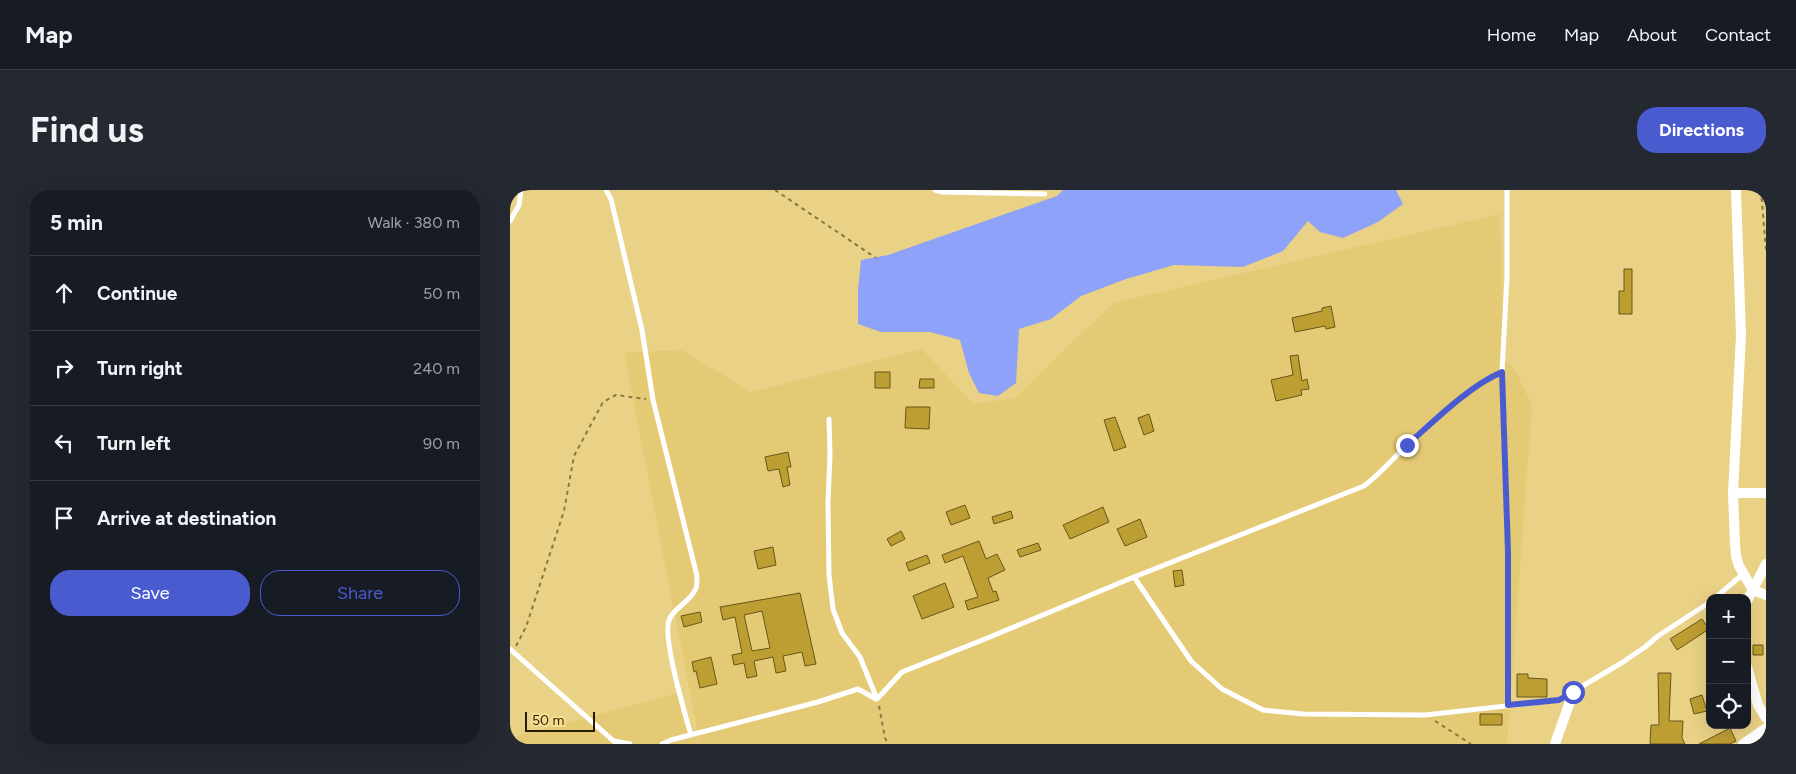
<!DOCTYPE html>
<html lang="en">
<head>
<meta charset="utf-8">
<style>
	:root { --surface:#171b24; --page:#242831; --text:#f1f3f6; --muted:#9ea1a6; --line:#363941; --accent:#495bcf }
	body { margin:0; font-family:Figtree,sans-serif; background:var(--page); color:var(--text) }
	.controls { position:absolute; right:15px; bottom:15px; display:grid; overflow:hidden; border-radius:10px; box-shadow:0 5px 20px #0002 }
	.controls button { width:45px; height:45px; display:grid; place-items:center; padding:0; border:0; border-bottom:1px solid var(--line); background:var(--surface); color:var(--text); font:25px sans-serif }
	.scale { position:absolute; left:15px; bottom:12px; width:70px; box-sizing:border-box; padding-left:5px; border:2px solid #261d00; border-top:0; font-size:14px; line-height:18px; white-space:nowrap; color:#261d00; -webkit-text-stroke:4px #f6de91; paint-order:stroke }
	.stop { position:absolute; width:15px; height:15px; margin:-11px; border:4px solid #495bcf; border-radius:50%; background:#fff }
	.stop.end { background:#495bcf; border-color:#fff; box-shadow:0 1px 5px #0008 }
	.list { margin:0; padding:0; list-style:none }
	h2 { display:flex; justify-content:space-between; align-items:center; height:65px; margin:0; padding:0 20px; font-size:21px }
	h2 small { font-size:16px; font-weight:400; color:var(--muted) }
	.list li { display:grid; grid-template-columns:32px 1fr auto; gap:15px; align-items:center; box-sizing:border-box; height:75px; padding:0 20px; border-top:1px solid var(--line) }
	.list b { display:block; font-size:19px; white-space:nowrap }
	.list em { font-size:16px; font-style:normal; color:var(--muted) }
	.actions { display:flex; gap:10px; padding:15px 20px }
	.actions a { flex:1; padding:11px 0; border:1px solid var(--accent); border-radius:20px; text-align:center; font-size:18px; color:var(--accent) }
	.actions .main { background:var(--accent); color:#fff }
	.icon { flex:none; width:28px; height:28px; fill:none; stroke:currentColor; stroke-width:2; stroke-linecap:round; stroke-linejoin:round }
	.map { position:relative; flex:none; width:1256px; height:554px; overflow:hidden; border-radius:20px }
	header { display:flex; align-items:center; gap:30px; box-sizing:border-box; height:70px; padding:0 25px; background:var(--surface); border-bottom:1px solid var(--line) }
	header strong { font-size:24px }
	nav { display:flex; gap:28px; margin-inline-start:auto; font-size:18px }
	.intro { display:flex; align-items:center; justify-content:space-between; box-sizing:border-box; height:120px; padding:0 30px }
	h1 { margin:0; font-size:35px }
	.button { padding:12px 22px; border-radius:20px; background:var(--accent); color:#fff; font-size:18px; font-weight:700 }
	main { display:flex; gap:30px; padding:0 30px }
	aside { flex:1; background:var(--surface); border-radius:20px; box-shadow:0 5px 20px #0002 }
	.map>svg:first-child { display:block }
</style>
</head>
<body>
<header>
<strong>Map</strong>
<nav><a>Home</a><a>Map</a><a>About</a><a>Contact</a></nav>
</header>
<div class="intro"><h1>Find us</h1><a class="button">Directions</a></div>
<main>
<aside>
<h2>5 min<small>Walk · 380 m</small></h2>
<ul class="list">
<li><svg class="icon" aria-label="ahead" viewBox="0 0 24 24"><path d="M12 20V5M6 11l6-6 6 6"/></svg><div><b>Continue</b></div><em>50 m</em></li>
<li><svg class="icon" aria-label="right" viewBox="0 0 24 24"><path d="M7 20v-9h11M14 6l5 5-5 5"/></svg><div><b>Turn right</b></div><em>240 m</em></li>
<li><svg class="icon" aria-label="left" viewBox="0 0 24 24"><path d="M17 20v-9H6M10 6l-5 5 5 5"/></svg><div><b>Turn left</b></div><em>90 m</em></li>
<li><svg class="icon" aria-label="arrive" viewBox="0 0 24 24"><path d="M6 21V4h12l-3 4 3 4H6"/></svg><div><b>Arrive at destination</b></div></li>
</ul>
<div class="actions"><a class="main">Save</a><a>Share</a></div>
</aside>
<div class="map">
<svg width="1256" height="554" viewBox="0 0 1256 554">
	<rect width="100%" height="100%" fill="#e9d185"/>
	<path fill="#e5ca75" d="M990,24L994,171L1004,178L1022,215L997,554H190L114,163L171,160L242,202L412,159L463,214L505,208L603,113Z
		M169,503L189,554H0V548Z"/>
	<path fill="#8da2f8" d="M553,0H886L893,14L868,32L833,48L810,42L798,31L773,61L733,77L664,75L616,89L571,106L541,129L509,139L506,193L488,206L469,203L459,183L450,150L420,142H371L348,134V99L351,70L378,65L547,6Z"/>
	<path fill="#bd9e32" stroke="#67561b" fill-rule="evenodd" d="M1114,79H1122V124H1109V101H1114Z
		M821,116L825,137L816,139L815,136L785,142L782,128L812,121V118Z
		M788,165L792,191L797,189L799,199L791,200L792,205L766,211L761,190L783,185L780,166Z
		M365,182H380V198H365Z
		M410,189H424V198H409Z
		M396,217H420L419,239L395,238Z
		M639,224L644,241L634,245L628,228Z
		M605,227L616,257L604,261L594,230Z
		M278,262L281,277H277L280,295L273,297L269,279L258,281L255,267Z
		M455,315L460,328L441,335L436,322Z
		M593,317L599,332L560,349L553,335Z
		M501,321L503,328L484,334L482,327Z
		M630,329L637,347L615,356L607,339Z
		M391,341L395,349L381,356L377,349Z
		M469,351L476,369L487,364L495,380L478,388L483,402L486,401L489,410L458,420L455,411L468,407L453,366L435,373L432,365Z
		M528,353L531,360L510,367L507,360Z
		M263,357L266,375L248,379L244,361Z
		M417,365L420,373L399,381L396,373Z
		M672,380L674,395L665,397L663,381Z
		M435,393L444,417L412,429L403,406Z
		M290,403L306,474L295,476L292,462L273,466L276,481L266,483L263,467L244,471L247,486L237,488L234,473L224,475L222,465L232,463L225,427L213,430L210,417ZM252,421L260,458L242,461L234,425Z
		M190,422L192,432L174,437L171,426Z
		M1192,429L1199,439L1167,460L1160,449Z
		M1243,455H1253V465H1243Z
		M201,467L207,494L190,498L186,481L184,482L182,472Z
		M1148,483H1161L1159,531H1173L1172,548L1175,554H1140L1141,535H1149Z
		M1007,484H1018V488L1037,489V507H1007Z
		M1192,505L1197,521L1184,524L1180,509Z
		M970,524H992V535H970Z
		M1220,538L1226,551L1220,554H1189Z"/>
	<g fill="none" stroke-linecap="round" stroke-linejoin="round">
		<path stroke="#887843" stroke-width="2" stroke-dasharray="4 4" stroke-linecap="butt" d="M265,0L366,68
			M1251,0L1256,60
			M6,456L16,437L54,321L64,266L93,212L106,205L136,209
			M369,516L375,548L378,554
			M925,531L961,554"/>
		<path stroke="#fff" stroke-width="5" d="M96,0L101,9L132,140L143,210L187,386C187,390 187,395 186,398C181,412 164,417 159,430C152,448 175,524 181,545
			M425,0L432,2L535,4
			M997,0V87L992,182L998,362V515
			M0,31L9,15L11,0
			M319,229L320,265L318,312L319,385L323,419L332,443L350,467L367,509L392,482L475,449L624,387L854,296C870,284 882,270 896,256C919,233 963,194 992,182
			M624,387L681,471L712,499L753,520L793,524L915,525L1049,510L1113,472L1135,457L1148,446L1200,412
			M1205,408L1233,384
			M0,459L107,554
			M104,551L120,554
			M152,554L161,550L308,512L348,499L366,509"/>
		<path stroke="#fff" stroke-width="10" d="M1226,0L1231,145L1223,303L1225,354L1226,366L1229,376L1243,400L1256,405
			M1223,303H1256
			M1237,411L1256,374
			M1237,477L1248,515L1256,528
			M1045,554L1063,503
			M1233,554L1256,538"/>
	</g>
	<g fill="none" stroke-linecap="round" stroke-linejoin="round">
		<path stroke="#495bcf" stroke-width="6" d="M897,255C924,231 959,196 992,182L998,362V515L1049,510L1063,502"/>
	</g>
</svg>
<div class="controls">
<button>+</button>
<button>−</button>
<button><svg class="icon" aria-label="locate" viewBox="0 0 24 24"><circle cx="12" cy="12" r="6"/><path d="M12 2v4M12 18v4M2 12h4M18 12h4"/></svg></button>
</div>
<div class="scale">50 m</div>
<div class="stop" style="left:1063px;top:502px"></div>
<div class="stop end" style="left:897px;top:255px"></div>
</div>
</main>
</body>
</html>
